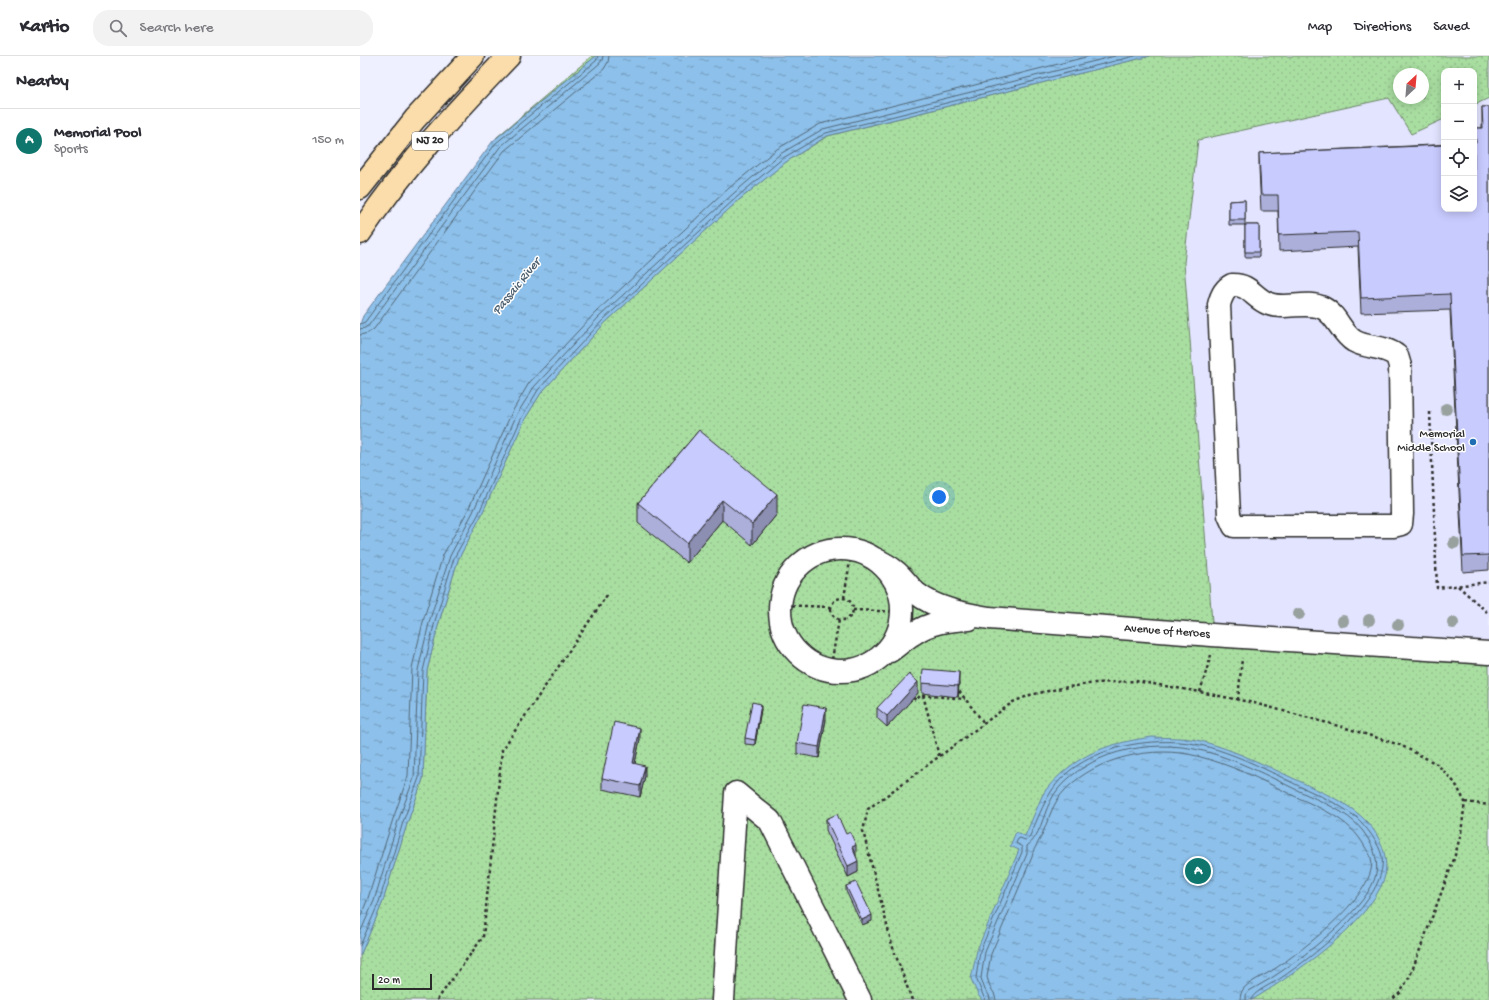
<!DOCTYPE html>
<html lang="en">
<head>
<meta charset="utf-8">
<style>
	:root { --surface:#fff; --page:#f2f2f3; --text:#2b2b33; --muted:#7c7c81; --line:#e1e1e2; --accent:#0f766e }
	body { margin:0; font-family:"Gochi Hand",sans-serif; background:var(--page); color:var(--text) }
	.controls { position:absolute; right:12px; top:12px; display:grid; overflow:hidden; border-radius:8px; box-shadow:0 2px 10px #0003 }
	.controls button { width:36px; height:36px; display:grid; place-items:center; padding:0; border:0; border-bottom:1px solid var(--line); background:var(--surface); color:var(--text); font:20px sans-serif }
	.compass { position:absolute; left:1033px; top:12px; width:36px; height:36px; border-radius:50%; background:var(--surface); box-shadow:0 2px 10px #0003; rotate:26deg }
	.scale { position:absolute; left:12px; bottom:10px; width:60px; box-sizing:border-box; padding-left:4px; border:2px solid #2b2b2b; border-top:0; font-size:11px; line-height:14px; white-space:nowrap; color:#2b2b2b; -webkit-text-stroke:3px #fff; paint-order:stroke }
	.you { position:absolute; left:579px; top:441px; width:14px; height:14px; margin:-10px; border:3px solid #fff; border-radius:50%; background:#1a73e8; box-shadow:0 0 0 6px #1a73e833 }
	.badge { display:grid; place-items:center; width:26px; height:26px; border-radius:50%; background:var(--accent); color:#fff; font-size:13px; font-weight:700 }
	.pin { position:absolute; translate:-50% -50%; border:2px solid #fff; box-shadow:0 1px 4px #0006 }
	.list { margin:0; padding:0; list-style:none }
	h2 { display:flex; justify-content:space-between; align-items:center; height:52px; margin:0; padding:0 16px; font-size:17px }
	h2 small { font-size:13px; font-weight:400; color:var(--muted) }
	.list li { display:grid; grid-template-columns:26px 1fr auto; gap:12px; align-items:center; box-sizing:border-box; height:64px; padding:0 16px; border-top:1px solid var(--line) }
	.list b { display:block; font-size:15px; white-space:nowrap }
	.list p { margin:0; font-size:13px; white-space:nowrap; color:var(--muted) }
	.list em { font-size:13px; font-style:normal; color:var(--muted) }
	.icon { flex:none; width:22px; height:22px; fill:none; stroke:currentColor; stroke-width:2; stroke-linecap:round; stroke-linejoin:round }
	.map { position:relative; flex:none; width:1129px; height:944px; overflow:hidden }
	header { display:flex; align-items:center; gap:24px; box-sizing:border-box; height:56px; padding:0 20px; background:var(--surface); border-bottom:1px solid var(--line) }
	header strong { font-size:19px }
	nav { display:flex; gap:22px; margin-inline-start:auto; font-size:14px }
	.search { width:280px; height:36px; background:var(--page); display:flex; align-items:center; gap:10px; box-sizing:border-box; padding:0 14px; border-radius:16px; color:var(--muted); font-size:15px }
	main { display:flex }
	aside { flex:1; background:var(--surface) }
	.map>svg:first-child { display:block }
</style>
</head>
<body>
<header>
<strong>Kartio</strong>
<div class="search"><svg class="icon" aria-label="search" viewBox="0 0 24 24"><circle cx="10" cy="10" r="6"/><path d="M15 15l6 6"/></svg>Search here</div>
<nav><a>Map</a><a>Directions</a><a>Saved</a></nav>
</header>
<main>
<aside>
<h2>Nearby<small></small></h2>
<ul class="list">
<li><span class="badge">A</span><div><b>Memorial Pool</b><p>Sports</p></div><em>150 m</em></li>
</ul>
</aside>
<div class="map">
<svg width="1129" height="944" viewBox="0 0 1129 944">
	<defs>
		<pattern id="forest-firs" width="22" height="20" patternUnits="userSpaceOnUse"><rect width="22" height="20" fill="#a9dea1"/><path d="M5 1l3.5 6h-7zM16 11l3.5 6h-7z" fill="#92bf8b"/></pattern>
		<pattern id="park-dots" width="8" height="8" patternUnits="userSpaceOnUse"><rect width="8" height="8" fill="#a9dea1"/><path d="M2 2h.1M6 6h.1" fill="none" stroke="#92bf8b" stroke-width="1.8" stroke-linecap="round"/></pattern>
		<pattern id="water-ripples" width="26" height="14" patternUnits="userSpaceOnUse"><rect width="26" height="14" fill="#8dc0ea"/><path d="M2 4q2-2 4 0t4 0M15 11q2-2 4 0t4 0" fill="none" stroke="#739cbe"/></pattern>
	</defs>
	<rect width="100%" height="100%" fill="#eeefff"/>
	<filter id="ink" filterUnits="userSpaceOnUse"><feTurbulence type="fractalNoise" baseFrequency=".025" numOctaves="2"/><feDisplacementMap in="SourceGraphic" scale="8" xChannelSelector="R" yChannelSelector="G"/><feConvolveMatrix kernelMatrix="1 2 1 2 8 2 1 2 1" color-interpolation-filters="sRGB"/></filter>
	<g filter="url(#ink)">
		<path fill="#e3e4ff" d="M1029,42L1051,78L1084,63V153H1114V49L1129,42V597L852,579L824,207L837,84Z"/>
		<path fill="url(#forest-firs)" stroke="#6a8466" d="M232,0H236L136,82Z"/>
		<path fill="url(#park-dots)" stroke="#6a8466" fill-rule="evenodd" d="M790,0H1129V42L1114,49V15H1084V63L1051,78L1029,42L838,84L824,207L853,579L1129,600V944H0V900L22,848L47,768L63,723L67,615L78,570L98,504L121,460L165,363L181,337L245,267L379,144L426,106L468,80ZM1039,18H1063V42H1039Z"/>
		<path fill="url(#water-ripples)" stroke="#66849e" d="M236,0H790L467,80L426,106L379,144L245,267L181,337L165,363L121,460L98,504L79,566L67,615L63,723L47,768L22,848L0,900V268L3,260L133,85Z
			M792,681C808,682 825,681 841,685C875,694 907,710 939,725C963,737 990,747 1008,767C1021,781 1030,804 1024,823C1008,869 933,919 892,944H622L618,939L611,923L617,894L659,794L650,790L656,776L665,780C671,767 676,753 682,740C687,731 694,724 702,717C729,693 758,686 792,681Z"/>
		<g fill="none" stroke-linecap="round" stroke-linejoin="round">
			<path stroke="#526777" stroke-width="1" d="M0,268L5,266L136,87L236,5L238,0
				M0,273L5,272L9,269L140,91L239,8L242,4L243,0
				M0,279L8,277L14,273L144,95L244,13L248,6L249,0
				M0,862L8,842L33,763L48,720L52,612L64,562L83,499L108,454L152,356L169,327L235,257L369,132L417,93L460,68L730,0
				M0,877L14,845L38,765L54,722L58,614L70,563L90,500L113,456L157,358L174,331L239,261L374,137L420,98L463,73L755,0
				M0,890L19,846L43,766L59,722L63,615L75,565L94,502L118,459L162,361L178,334L243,264L377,141L423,102L466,77L775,0
				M625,944L616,922L620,895L662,796V791L656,787L658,783L660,782L665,784L669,782C682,754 689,727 718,709C748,690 784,684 819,686C858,688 905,713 939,730C959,739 979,748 996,761C1005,769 1020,788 1022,801C1028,844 953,900 921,922C914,927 892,936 891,944
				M630,944L629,939L625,934L621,922L625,896L667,798V790C680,781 683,759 690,746C699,726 720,712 739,703C763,692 795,688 822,691C863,696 902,717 939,735C960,745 987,755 1002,774C1012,787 1019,802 1016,818C1010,850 946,899 919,917C909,924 899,929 889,935L886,939V944
				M636,944L634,937L630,931L627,921L631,898L672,801C673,798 673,794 675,792C677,788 679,785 681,781C688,765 693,746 705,734C737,701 793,689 837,700C869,708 900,723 930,738C957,751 990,762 1005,791C1007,794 1010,798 1011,802C1020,836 941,895 916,912C906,919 892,924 884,932C881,936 880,940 880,944"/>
			<defs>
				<path id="minor" d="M872,229C890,228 893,242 909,248C926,254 947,244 963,252C977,259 981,277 994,285C1008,293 1024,289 1037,300L1040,310L1042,458L1041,468L1033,470H874L869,459L859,249C861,240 864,233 872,229Z
					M420 554a61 61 0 1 1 122 0a61 61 0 1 1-122 0Z
					M511,501C519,505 528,509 535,515C543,521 548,530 556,537C576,553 604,558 629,562L852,579L1129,597
					M530,595C538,589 545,583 553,578C570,566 589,564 609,563
					M363,944L376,737L410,765L500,944"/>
				<path id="major" d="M0,132L55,63L113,0
					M0,177C43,113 95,56 149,0"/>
			</defs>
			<use href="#minor" stroke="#2b2b2b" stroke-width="25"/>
			<use href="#major" stroke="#2b2b2b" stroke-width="25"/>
			<path stroke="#2b2b2b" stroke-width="2.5" stroke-dasharray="3 3" stroke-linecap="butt" d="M1070,356L1077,532L1129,526
				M1098,530L1129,558
				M471 553a11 11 0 1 1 22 0a11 11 0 1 1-22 0Z
				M484,542L490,505
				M420,549L471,551
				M493,554L542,556
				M470,615L479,564
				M599,635L624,667
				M840,636L851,599
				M563,639L579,700
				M553,642L556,644L561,639L605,643
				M878,644L882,602
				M1105,746L1129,749
				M77,944L123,881L142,694L247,539
				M552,944L532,889L503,775L508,753L653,646L670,639L702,632L735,627L776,625L840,636L894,647L986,672L1040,689L1077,708L1095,727L1105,746L1101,777L1094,803L1050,920L1040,937L1031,944"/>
			<use href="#minor" stroke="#fff" stroke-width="22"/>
			<use href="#major" stroke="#fbddab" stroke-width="22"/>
		</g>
		<g fill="#98a19e">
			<circle cx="1086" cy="353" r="6"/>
			<circle cx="1094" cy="487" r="6"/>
			<circle cx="939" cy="558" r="6"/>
			<circle cx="1009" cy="564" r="6"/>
			<circle cx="983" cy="565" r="6"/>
			<circle cx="1093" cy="567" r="6"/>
			<circle cx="1038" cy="569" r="6"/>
		</g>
		<path fill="#acafda" stroke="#2b2b2b" d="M1122,51H1129V514L1103,516L1090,254L1001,257L998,191L919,195L918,155H901L899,112V97L1115,87V72H1122Z
			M885,144V169H899V201H885V169H869V145Z
			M339,374L417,458L392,489L362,464L327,507L278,467V447Z
			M562,627H599L598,641L562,637Z
			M558,637L527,671L517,662V652Z
			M401,653L395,689L385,688V682Z
			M466,663L459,702L437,698V687Z
			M280,683L275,707L285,720L280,741L242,733V722Z
			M466,763L496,800L498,816L488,821L466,774Z
			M486,830L512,865L502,869L486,835Z"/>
		<path fill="#8c8eb2" stroke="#2b2b2b" d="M417,438V458L392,489V468Z
			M362,444V464L327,507V487Z
			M599,616V627L598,641V630Z
			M558,626V637L527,671V660Z
			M401,648V653L395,689V684Z
			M466,652V663L459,702V691Z
			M280,672V683L273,717V707Z
			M285,710V720L280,741V730Z
			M496,789V800L492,791Z
			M498,805V816L488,821V810Z
			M512,859V865L502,869V864Z"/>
		<path fill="#c8cbfe" stroke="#2b2b2b" d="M1122,51H1129V499L1103,500L1090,238L1001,242L998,176L919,179L918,139H901L899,97L1084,89V153H1114V87H1116L1115,72H1123Z
			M885,144V164H869V145Z
			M885,169H899V196H885Z
			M339,374L417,438L392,468L362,444L327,487L278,447Z
			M563,613L599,616L598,630L562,627Z
			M549,618L558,626L527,660L517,652Z
			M392,646L401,648L395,684L385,682Z
			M444,648L466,652L459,691L437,687Z
			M254,666L280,672L273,707L285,710L280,730L242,722Z
			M477,758L486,778L490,776L496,789L492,791L498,805L488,810L466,763Z
			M496,826L512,859L502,864L486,830Z"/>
	</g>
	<circle fill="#1f6fb2" stroke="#fff" stroke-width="1.5" cx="1113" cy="386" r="4"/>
	<g text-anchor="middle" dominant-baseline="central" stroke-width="3" stroke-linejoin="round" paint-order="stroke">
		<rect fill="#fff" stroke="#6b6b6b" stroke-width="1" x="52" y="76" width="36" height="18" rx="3"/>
		<g font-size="11" font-weight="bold" fill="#2b2b2b">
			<text x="70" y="85">NJ 20</text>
		</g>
		<g font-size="12" fill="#2b2b2b" stroke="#fff" text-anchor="end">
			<text x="1105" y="379">Memorial<tspan x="1105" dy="14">Middle School</tspan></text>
		</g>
		<g font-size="12" fill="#2b2b2b" stroke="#fff">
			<text transform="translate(807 576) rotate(4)">Avenue of Heroes</text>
		</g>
		<g font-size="13" font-style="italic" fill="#4d5f6e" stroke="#fff">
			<text transform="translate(157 231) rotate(-51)">Passaic River</text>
		</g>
	</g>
</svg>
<div class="controls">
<button>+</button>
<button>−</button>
<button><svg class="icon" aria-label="locate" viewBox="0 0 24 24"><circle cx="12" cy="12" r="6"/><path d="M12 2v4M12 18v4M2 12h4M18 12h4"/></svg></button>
<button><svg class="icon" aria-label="layers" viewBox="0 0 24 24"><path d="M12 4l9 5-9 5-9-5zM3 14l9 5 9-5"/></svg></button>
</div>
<svg class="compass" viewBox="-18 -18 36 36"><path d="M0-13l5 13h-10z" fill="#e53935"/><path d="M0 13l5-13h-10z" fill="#7c7c81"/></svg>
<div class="scale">20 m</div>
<div class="you"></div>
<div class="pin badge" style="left:838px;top:815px">A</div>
</div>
</main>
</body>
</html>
